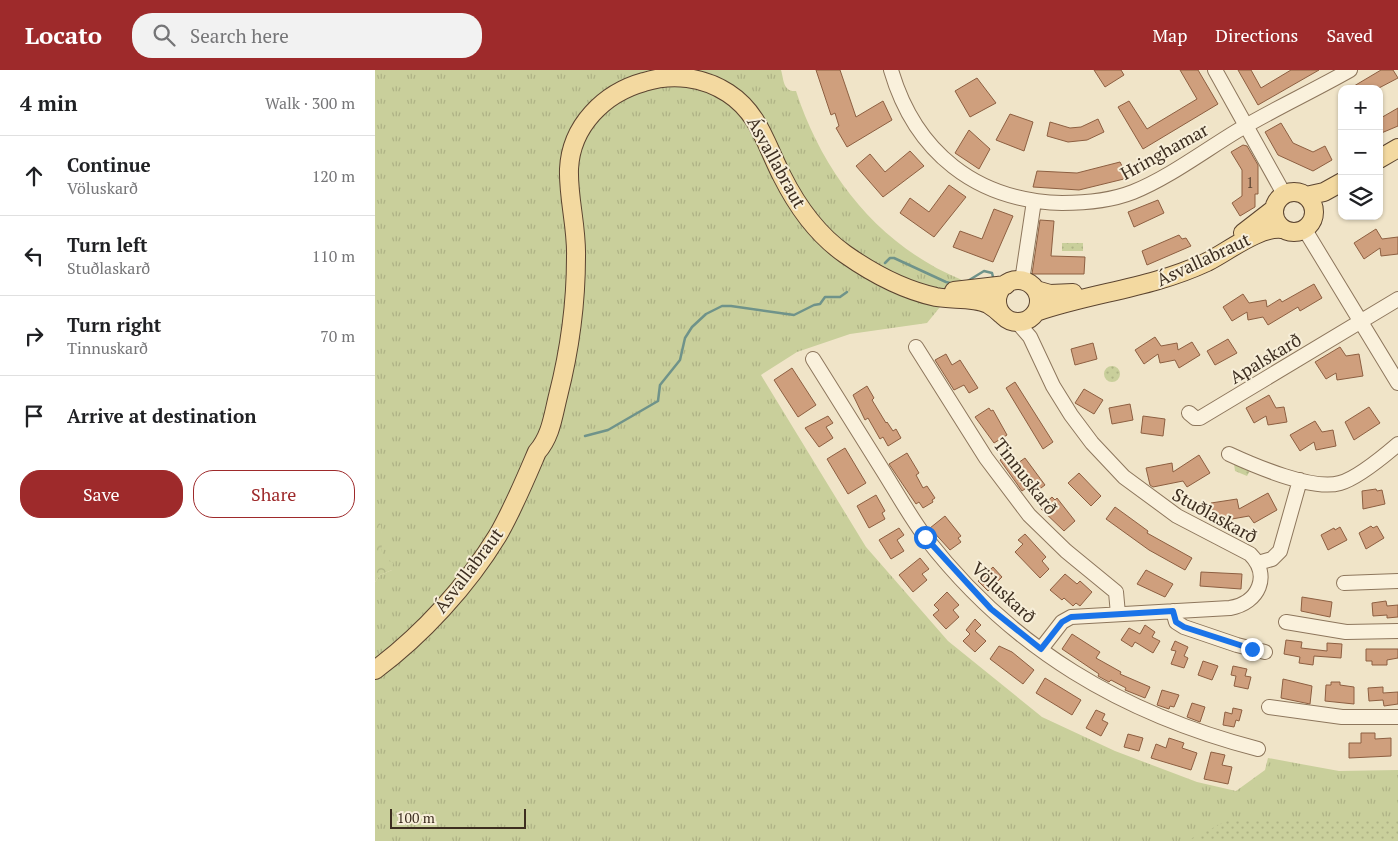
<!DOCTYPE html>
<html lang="en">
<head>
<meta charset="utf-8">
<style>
	:root { --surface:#fff; --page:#f2f2f2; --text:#202124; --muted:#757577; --line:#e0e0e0; --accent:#9e2a2b }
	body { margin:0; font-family:"PT Serif",serif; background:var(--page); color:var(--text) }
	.controls { position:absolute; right:15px; top:15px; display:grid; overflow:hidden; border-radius:10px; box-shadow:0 1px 4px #0004 }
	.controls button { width:45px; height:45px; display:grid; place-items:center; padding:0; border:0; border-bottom:1px solid var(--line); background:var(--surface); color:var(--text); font:25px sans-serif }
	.scale { position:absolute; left:15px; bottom:12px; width:136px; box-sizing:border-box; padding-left:5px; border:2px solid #3d2e20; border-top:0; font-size:14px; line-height:18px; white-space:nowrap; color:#3d2e20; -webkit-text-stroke:4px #f7eed8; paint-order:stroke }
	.stop { position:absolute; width:15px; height:15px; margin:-11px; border:4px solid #1a73e8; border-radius:50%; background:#fff }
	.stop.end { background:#1a73e8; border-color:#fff; box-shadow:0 1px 5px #0008 }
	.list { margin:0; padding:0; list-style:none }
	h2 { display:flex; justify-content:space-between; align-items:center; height:65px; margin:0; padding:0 20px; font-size:21px }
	h2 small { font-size:16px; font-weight:400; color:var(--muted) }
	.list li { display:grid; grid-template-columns:32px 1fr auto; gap:15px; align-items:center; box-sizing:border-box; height:80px; padding:0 20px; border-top:1px solid var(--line) }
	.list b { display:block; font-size:19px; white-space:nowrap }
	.list p { margin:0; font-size:16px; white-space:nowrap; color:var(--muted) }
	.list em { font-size:16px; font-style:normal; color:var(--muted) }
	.actions { display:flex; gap:10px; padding:15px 20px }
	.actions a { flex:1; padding:11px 0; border:1px solid var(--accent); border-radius:20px; text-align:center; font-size:18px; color:var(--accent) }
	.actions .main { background:var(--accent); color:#fff }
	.icon { flex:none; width:28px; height:28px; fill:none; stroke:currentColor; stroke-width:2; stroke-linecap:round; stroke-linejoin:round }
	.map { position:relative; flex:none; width:1023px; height:771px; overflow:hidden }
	header { display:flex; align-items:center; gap:30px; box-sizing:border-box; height:70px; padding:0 25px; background:var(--accent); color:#fff }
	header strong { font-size:24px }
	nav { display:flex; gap:28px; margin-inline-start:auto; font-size:18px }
	.search { width:350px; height:45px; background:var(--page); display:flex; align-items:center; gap:12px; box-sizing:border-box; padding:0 18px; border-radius:20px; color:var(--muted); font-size:19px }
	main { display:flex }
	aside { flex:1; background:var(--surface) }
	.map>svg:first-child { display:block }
</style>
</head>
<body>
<header>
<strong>Locato</strong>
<div class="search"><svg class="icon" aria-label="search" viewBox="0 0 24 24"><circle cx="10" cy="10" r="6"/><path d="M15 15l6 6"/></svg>Search here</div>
<nav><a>Map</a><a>Directions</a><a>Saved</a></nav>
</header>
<main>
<aside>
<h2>4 min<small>Walk · 300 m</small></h2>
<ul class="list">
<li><svg class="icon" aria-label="ahead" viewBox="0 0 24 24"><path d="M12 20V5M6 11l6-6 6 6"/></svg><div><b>Continue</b><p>Völuskarð</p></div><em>120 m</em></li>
<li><svg class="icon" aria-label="left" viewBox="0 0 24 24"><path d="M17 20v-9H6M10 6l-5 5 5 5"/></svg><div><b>Turn left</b><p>Stuðlaskarð</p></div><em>110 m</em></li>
<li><svg class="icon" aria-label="right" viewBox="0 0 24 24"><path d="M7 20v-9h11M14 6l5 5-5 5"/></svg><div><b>Turn right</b><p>Tinnuskarð</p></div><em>70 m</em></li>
<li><svg class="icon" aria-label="arrive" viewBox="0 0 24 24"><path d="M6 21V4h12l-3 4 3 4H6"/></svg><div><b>Arrive at destination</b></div></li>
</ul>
<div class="actions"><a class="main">Save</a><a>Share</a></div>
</aside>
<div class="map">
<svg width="1023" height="771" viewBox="0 0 1023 771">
	<defs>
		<pattern id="grass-tufts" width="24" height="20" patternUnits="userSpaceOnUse" patternTransform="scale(1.25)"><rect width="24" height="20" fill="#c9cf9b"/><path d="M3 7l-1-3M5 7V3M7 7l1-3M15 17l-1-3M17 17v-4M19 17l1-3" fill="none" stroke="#aeb285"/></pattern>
		<pattern id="forest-crowns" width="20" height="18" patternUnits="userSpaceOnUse" patternTransform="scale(1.25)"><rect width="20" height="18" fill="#c9cf9b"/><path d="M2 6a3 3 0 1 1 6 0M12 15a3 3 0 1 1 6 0" fill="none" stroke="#aeb285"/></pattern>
		<pattern id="park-dots" width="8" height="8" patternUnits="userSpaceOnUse" patternTransform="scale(1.25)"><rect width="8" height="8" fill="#c9cf9b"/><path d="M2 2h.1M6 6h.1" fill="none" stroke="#aeb285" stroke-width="1.8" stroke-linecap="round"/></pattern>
	</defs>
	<rect width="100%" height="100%" fill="#f0e4c8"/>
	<path fill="url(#grass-tufts)" d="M0,0H406C409,10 408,22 421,21C448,104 504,176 587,210L552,253L475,264L422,282L386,305L491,477L573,571L667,647L740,681L822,712L861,721L890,700L893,688L964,701L1023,700V771H0V512L5,505L17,500C14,495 9,490 7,485C3,474 9,463 4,452L0,451Z"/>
	<path fill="url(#forest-crowns)" d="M0,451H4C9,462 6,472 7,484L18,493L17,500L5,505L0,512Z"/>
	<path fill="url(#park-dots)" d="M687,173H708V181H687Z
		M729 304a8 8 0 1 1 16 0a8 8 0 1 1-16 0Z
		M861,390L877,397L872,406L860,401L859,394Z
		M854,750H1023V771H811Z"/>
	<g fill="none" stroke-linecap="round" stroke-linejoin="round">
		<path stroke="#6f938a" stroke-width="2.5" d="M510,193L515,188H519L571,212L579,214
			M591,212L609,201L617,203L618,207
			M210,366L233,360L283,331L285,315L305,290L310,268L317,257L331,244L347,236H356L419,245L439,235L445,234L450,227H465L472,222"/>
	</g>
	<path fill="#cf9f7d" stroke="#8d5f41" d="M441,0H465L481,47L508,31L517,50L472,77L461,58L464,56L460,43L456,45Z
		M719,0H746L749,5L730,17Z
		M805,0H823L843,34L768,79L743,37L754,31L772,59L822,29Z
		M863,0H876L886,18L916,0H944L883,35Z
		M1006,0H1018L1023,8L1002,19H974Z
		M602,8L621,33L595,47L580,21Z
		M1023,38V56L1004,64V49Z
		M635,44L658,52L649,81L621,70Z
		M723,49L729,62L712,70L693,72L672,66L675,52L695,58L706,57Z
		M906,53L918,73L938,82L950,76L957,90L938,101L903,85L890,62Z
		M594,60L615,79L604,99L580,83Z
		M868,75L872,76L883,95V124H880V137L865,146L857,133L867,126V100L856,82Z
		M535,81L549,96L508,127L481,96L495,84L510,102Z
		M745,92L753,108L704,120L658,117L662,101L702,103Z
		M574,115L591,127L559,167L525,143L535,128L554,142Z
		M783,130L789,143L759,157L753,142Z
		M619,139L638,146L618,192L578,177L585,161L607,169Z
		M665,150L679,151L676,186L710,187L709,204H657Z
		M1001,159L1007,169L1023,167V184L1006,186L1005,178L989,189L979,173Z
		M804,165L807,169L811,168L816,176L772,195L767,181Z
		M939,214L947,228L925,241L923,237L893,255L888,247L873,250L872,242L857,251L848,237L868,224L874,233L891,230L892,237L905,229L907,232Z
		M780,267L786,276L802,273L803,280L817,272L825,285L804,298L800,290L785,293L783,284L769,294L760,280Z
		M853,269L862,283L840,295L832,281Z
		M718,273L722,289L700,295L696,279Z
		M965,277L971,286L984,284L988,306L962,310L961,303L951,309L940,292Z
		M571,284L577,295L585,290L603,318L594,323L589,315L579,320L560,290Z
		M417,298L441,335L423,347L399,310Z
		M640,312L678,372L668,379L631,318Z
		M492,316L499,328L497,330L511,353L512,352L518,361L521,359L526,368L513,376L508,367L505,369L493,348L490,350L478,325Z
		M709,319L728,330L719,344L700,333Z
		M894,325L901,338L909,337L912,352L893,355L891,346L879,353L871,338Z
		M755,334L758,350L737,354L734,338Z
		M994,337L1005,353L979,370L970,352Z
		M614,338L616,341L618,340L632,365L619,373L600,347Z
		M453,346L458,353L451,357L458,368L444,377L430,358Z
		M768,346L790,349L788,366L766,363Z
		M940,351L947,362L958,360L961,376L941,380L939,372L925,381L915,365Z
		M470,378L491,413L473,424L452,389Z
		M636,382L643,393L650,388L670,415L662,421L657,414L647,421L625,390Z
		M532,383L544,403L541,405L548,418L552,416L560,428L557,430L558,432L548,438L544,432L541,434L514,394Z
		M824,385L835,403L812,417L808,411L778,417L775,415L771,398L797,393L798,402Z
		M704,403L726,426L716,436L693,413Z
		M1001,419L1002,421L1007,420L1010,434L988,439L987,421Z
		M893,423L902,440L879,453L874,446L840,452L836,433L862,429L864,439Z
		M501,425L510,441L507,443L510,449L494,458L482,436Z
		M677,427L680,430L682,428L700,451L689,461L665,438Z
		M740,437L773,461L772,463L817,488L810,500L774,480L731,449Z
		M570,446L586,466L583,468L586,472L575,480L555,458Z
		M996,456L998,458L1002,456L1009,468L991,479L984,463Z
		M965,457L972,470L953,480L946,465L959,458L960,460Z
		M524,458L529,465L522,470L529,481L516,489L504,470Z
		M650,464L671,487L667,491L674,499L665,508L640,482L648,474L643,470Z
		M545,488L554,499L547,504L552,510L538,522L524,505Z
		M618,497L627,507L613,521L603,511Z
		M771,500L798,514L790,527L762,514Z
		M826,502L867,504L866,519L825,516Z
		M690,504L702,514L705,511L717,522L705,536L701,533L698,536L689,528L687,530L675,520Z
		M572,522L584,535L578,540L584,547L571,559L558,545L564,540L559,535Z
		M927,527L957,532L955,547L926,541Z
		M1011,531L1012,536L1023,535V547L1012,548V545L998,546L997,533Z
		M600,549L606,555L600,561L611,571L600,582L588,571L595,564L591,560Z
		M770,555L780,562L777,567L785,571L778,583L760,572L757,577L746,570L754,558L765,564Z
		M697,564L725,582L721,588L746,602L745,604L775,617L770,628L750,620L751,618L736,610L734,612L723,606L724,604L687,579Z
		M911,570L927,572L926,578L952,581V573L967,574L966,588L939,586L938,595L924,593L925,587L909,584Z
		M800,571L813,577L809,586L813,588L809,598L796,594L801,581L796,580Z
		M624,576L637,582L659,600L648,614L615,589Z
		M991,579H1023V588L1012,590V595H997V591H991Z
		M828,591L843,596L837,610L823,605Z
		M858,596L872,599L870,606L876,607L873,619L859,616L861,606L856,605Z
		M670,608L706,630L697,645L661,623Z
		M908,609L937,616L935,634L906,628Z
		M956,612H965V615L979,617V634L950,631L951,615H956Z
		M1008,617V623L1023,622V634L1009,636L1008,630L994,631L993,618Z
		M787,620L804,625L799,637L795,636L794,639L782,635Z
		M817,633L830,637L825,652L812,647Z
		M858,638L867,640L864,651L861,650L859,657L848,655L850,642L857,644Z
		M721,640L730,644L727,650L733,653L726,666L711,658Z
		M986,663H1000V669L1016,668V686L974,688V673H986Z
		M753,664L768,668L764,681L749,677Z
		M794,668L809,673L807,678L822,683L816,700L776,688L781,674L791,678Z
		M836,682L850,685L847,695L857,697L853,714L829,709Z"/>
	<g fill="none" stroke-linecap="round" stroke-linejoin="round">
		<defs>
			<path id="minor" d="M516,0C540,82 601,131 687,133C711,133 735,131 758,122C793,108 829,81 862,61C899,39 938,21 975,0
				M840,0L909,124
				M930,160L1023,313
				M647,211L659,131
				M642,252L655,267L678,316L696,345L717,373L749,407L802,446L875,484C896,505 884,533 855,538L696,547L687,552L666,579
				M541,277L611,388L654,445L691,481L741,522L743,544
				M438,289C462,327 486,366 510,404C523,425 536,448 551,468C637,579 748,644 883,679
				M814,343L820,348H825L1023,229
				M854,384C880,396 938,421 965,413C983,408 1009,386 1023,374
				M883,493L897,489L905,481L925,410
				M969,513L1023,511
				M798,541L801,552L809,557L862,575L890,582
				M911,552L971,562L1023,561
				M894,637L967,647H1023"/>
			<path id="major" d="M1004,89L1023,78
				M899 142a20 20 0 1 1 40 0a20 20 0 1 1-40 0Z
				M931,126L949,122L967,112
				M868,163L899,139
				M622 231a21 21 0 1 1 42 0a21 21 0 1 1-42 0Z
				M661,220L675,224L698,223
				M579,221L631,215
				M661,242C719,222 774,219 832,192C852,182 885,156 907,159
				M0,600C47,565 92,516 123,465C138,439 150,410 162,382C176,366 178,346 183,326C195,279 201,234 201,187C202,157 193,128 194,99C196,56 229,23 269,12C298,3 328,7 353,23C384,43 391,75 407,106C422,136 443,165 470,184C497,203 529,220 561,227C577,230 599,227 613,234C618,237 623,241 627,245"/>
		</defs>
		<use href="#minor" stroke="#8d765c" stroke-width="16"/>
		<use href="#major" stroke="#5b4430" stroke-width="20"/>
		<use href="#minor" stroke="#faf1dc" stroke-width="14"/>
		<use href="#major" stroke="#f3d9a0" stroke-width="18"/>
	</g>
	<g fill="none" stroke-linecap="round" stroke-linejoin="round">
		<path stroke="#1a73e8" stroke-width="6" d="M550,467L616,539L666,579L687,552L696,547L798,541L801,552L809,557L877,579"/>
	</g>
	<g text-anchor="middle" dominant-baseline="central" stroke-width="4" stroke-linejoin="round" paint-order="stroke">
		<g font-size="15" fill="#624a37">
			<text x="875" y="112">1</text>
		</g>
		<g font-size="18" fill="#3d2e20" stroke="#f7eed8">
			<text transform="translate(789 81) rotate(-29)">Hringhamar</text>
			<text transform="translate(402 92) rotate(61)">Ásvallabraut</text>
			<text transform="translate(828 189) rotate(-25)">Ásvallabraut</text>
			<text transform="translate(890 288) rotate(-31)">Apalskarð</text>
			<text transform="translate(651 406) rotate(52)">Tinnuskarð</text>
			<text transform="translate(840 445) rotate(29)">Stuðlaskarð</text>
			<text transform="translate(93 500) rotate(-53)">Ásvallabraut</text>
			<text transform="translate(629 522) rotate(43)">Völuskarð</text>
		</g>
	</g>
</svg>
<div class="controls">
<button>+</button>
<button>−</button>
<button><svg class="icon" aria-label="layers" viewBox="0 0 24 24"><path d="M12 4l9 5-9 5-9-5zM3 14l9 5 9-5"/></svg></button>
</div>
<div class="scale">100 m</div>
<div class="stop" style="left:550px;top:467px"></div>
<div class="stop end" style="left:877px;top:579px"></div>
</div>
</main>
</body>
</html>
